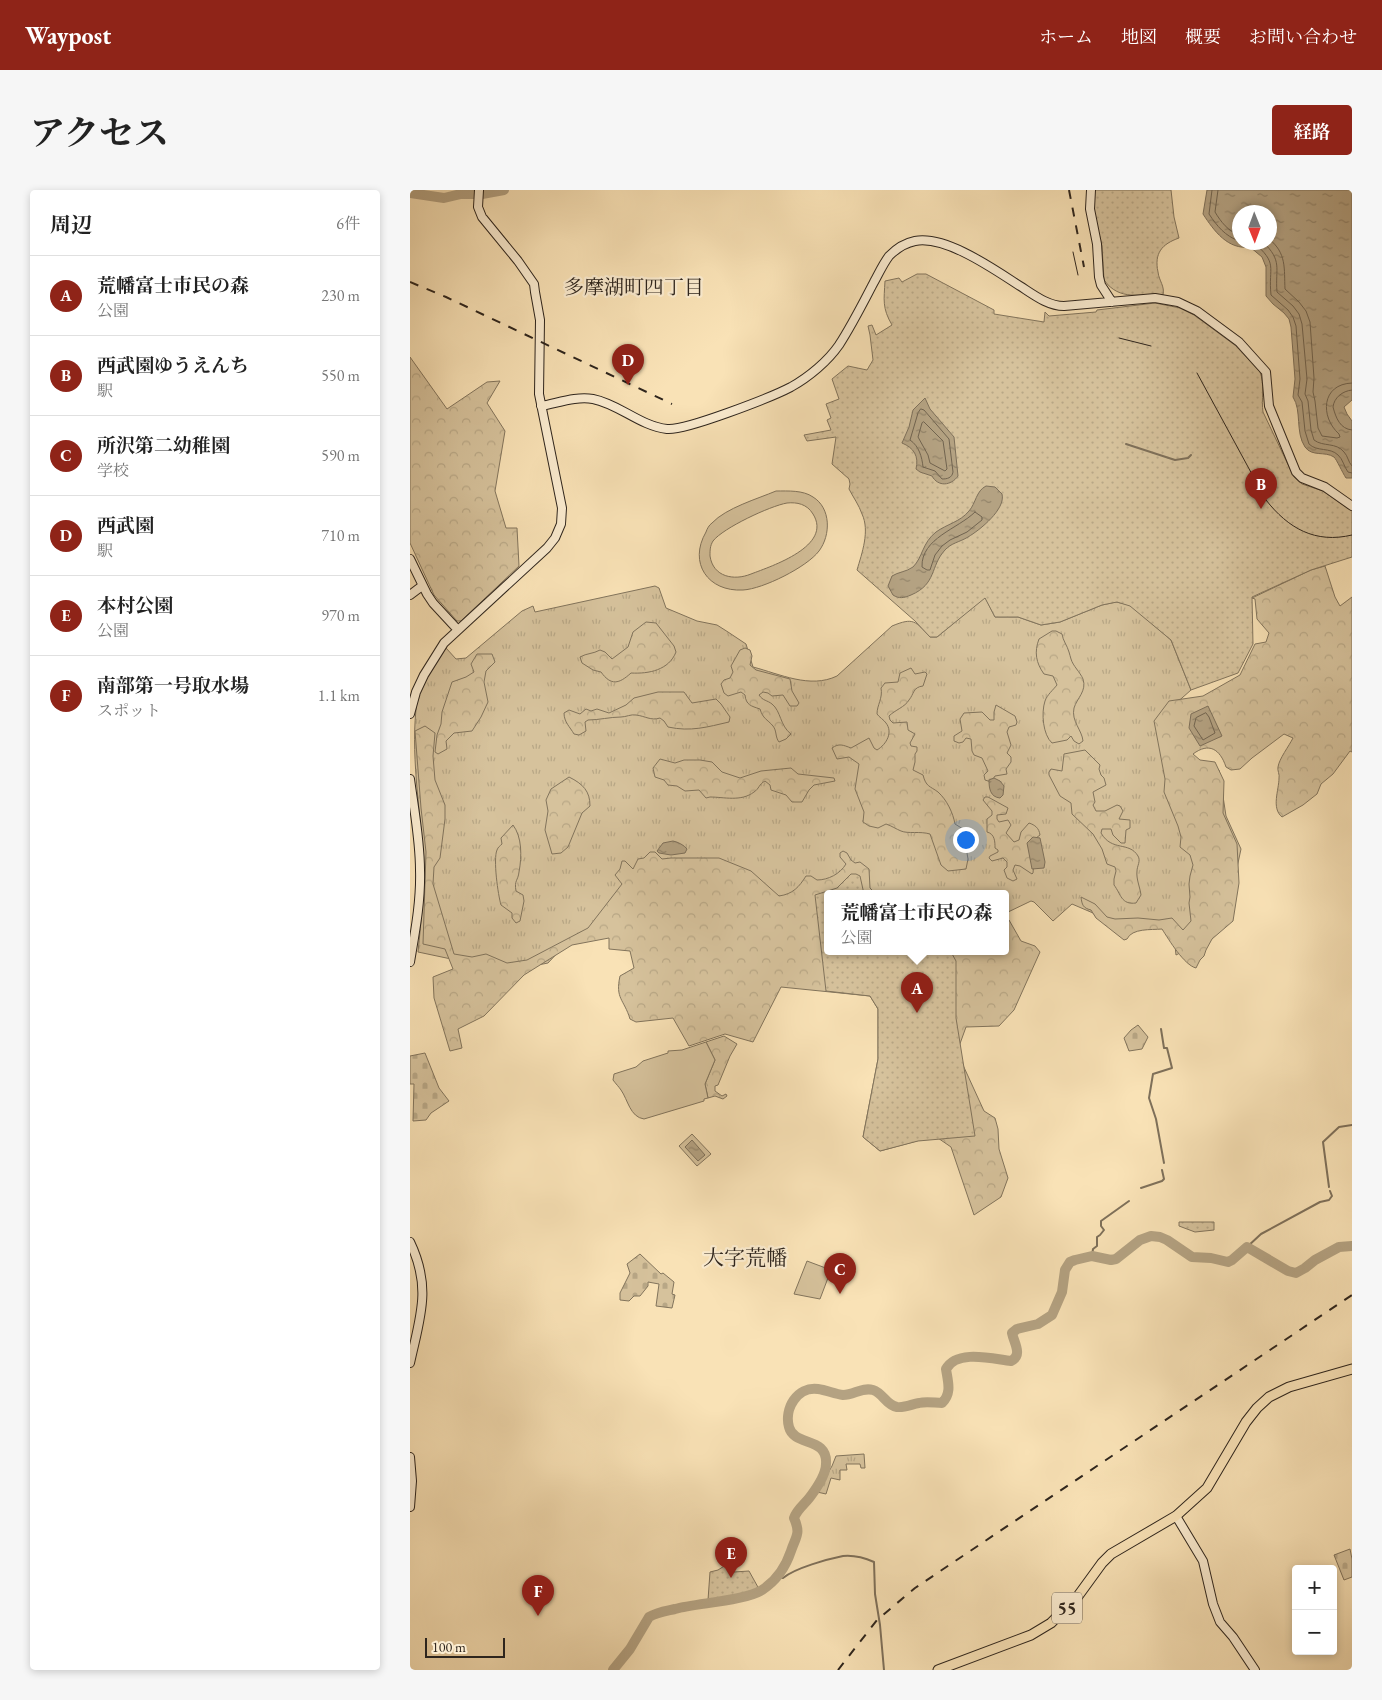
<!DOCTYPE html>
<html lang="ja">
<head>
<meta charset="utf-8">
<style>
	:root { --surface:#fff; --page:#f6f6f6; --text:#222; --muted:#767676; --line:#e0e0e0; --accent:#8f2418 }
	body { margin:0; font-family:"EB Garamond","Noto Serif JP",serif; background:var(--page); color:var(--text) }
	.controls { position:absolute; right:15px; bottom:15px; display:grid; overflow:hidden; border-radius:5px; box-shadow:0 2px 8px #0003 }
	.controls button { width:45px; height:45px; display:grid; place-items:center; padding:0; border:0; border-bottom:1px solid var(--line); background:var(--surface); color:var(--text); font:25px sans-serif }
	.compass { position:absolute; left:822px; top:15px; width:45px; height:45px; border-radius:50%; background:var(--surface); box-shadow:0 2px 8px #0003; rotate:179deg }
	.scale { position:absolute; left:15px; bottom:12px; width:80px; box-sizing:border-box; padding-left:5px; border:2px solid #2e251d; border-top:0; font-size:14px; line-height:18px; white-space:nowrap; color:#2e251d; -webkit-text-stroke:4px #fbecd0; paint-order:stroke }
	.you { position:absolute; left:555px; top:649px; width:18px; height:18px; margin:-12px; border:4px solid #fff; border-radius:50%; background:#1a73e8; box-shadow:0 0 0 8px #1a73e833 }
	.badge { display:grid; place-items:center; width:32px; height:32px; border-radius:50%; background:var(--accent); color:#fff; font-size:16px; font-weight:700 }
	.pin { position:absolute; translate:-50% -41px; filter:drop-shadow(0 1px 2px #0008) }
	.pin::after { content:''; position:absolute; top:26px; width:18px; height:15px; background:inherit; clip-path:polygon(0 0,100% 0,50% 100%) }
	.popup { position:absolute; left:414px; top:700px; width:185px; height:65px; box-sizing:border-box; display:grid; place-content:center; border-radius:5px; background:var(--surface); filter:drop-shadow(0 1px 4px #0005); font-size:16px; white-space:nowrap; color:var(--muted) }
	.popup b { font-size:19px; color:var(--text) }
	.popup::after { content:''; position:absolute; left:50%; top:100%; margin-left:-10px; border:10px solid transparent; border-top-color:var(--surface) }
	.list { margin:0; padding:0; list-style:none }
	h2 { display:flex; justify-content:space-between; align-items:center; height:65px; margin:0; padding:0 20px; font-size:21px }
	h2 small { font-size:16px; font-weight:400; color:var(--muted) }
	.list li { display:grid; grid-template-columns:32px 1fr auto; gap:15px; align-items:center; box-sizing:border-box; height:80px; padding:0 20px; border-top:1px solid var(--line) }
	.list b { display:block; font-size:19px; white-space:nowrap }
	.list p { margin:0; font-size:16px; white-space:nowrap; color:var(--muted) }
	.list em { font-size:16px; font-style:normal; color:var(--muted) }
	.map { position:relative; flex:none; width:942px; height:1480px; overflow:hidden; border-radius:5px }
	header { display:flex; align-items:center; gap:30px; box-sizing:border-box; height:70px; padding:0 25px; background:var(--accent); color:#fff }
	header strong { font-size:24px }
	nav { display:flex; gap:28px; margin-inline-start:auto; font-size:18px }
	.intro { display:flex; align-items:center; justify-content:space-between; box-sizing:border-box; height:120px; padding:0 30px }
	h1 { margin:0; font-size:35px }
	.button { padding:12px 22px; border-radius:5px; background:var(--accent); color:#fff; font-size:18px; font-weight:700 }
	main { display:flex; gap:30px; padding:0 30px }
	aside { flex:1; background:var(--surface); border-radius:5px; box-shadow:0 2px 8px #0003 }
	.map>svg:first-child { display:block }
</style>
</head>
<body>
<header>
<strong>Waypost</strong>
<nav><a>ホーム</a><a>地図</a><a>概要</a><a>お問い合わせ</a></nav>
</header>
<div class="intro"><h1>アクセス</h1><a class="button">経路</a></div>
<main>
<aside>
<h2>周辺<small>6件</small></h2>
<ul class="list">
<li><span class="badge">A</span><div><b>荒幡富士市民の森</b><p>公園</p></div><em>230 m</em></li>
<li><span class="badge">B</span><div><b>西武園ゆうえんち</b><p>駅</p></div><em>550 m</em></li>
<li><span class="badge">C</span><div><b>所沢第二幼稚園</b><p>学校</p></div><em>590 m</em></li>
<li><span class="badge">D</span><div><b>西武園</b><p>駅</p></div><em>710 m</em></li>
<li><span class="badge">E</span><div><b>本村公園</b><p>公園</p></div><em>970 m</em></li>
<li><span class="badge">F</span><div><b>南部第一号取水場</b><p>スポット</p></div><em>1.1 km</em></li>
</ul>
</aside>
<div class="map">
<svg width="942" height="1480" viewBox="0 0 942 1480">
	<defs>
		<pattern id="grass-tufts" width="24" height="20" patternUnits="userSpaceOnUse" patternTransform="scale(1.25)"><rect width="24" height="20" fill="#d6c29c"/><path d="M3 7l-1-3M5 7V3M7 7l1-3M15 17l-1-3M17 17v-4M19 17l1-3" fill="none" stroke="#b8a786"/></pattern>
		<pattern id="forest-crowns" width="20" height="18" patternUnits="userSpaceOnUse" patternTransform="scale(1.25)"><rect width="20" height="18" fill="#d6c29c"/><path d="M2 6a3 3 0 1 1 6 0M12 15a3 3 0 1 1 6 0" fill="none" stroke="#b8a786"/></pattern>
		<pattern id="cemetery-stones" width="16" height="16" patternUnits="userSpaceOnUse" patternTransform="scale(1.25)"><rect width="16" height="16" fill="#d6c29c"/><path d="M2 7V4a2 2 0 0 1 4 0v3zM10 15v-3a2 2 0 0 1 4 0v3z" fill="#b8a786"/></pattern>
		<pattern id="park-dots" width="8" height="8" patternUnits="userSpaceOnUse" patternTransform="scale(1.25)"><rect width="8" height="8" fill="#d6c29c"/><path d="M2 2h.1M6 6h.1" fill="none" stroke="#b8a786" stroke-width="1.8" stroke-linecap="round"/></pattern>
		<pattern id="water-ripples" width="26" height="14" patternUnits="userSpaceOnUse" patternTransform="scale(1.25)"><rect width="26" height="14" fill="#b4a282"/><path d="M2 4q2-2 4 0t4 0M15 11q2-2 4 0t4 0" fill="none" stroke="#93846a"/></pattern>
	</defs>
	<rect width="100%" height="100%" fill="#f9e2b6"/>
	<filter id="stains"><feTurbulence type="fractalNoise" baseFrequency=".004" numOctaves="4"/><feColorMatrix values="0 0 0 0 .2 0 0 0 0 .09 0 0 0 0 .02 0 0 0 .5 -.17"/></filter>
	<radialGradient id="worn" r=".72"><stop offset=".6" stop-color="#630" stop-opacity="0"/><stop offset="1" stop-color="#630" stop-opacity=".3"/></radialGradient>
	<path fill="url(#grass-tufts)" stroke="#82745c" d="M245,396L249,398L256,418L287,431L307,435L318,442L336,454L343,477C370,484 400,499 427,486L482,436C504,427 505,431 520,447H527L575,407L585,427H608L631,435L650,432L692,415L706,412L720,415L761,450L781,500L755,523L773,575L809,580L816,626L831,659L815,734L796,750L766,765L763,737L707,741L690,726L662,714L643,731L624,712L621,711L596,723V704H454L451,688L405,705L207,720L153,757L138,773L98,781L8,762C11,731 15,699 13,667C10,616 0,562 7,511C12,491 24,474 36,458L46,469L56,468L112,421L123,416L125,422Z
		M454,1264L455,1278H451L450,1274H436L437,1280H430V1290L421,1288L416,1304L407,1302L422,1276L426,1266Z"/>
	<path fill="url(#forest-crowns)" stroke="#82745c" d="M0,167L37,219L77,192L90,191L77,213L95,241L85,301L96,338H107L109,376L51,431H47L24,405L0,353Z
		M915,376L925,407L930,416L942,407V562L940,561L923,584L911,594L907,604L893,615L872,627C861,618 869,600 869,588C870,585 867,580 868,577C869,569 879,556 883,548L874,544L842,568L830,579L821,580L816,577C810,559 799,552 783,564L790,570L805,572L814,591L813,623L827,654L829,693L823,731L802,749L796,760L794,766L790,770L786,778C774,775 759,750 752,739C741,740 722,738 717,749L714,750L686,728L681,720C673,718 672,715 671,707L685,714L697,727L705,729L728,728L749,730L762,728L773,740L781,731L779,713L780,707L779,694L780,686L783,675L780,665L770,657L771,647L768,636L754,602L755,589L744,531L759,511L793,506L830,485L845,454L856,452L859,443L847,429L845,409L842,408L901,380Z
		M236,432L246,433L264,456L266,462C259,480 239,484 221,483C209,494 201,496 191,482L183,480L172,473L170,467C177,463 183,464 190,460L195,462L202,469L218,457L223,442Z
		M642,441H646L652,444C653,451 657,455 659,462C660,464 660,467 661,469C663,476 670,482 673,489C677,501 667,508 664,518C661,531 672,540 673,551L669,554L664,551L661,546L657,550L642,553C633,545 631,523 635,511C637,505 643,500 647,495L643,486L634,484C626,473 624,462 629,449Z
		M335,458L340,460L342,466L340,475L346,480L380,489L382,501L389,513L387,516H380L373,505L362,506L358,503L353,502L349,505C353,511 357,510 362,514C371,521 370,536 381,544L376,549L369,552C365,547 367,541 363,536C357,529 353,529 350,519C341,516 336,515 335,505L331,502L318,506L314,503L311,494L314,490L320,488L323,482L321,476L330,460Z
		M67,464H82L85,472L76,481L74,492L78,512L71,527L62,541L44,543L36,551L37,559L28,564L25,562L27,545L31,534L32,522L42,492L56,487L64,482L61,474Z
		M501,478L505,484L515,482L517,484L513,496C503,497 504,504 499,510C495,517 485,520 479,526L480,530L483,533L497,532L498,540L505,544L500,553L501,556L507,557V561L505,564V572L503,580L513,585C516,597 520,596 528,602C537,610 543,623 545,634L553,639L558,669L556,679L538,681L531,675L520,644C510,641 498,644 491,641C486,639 482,636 476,634L468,638L459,636L453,632L454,622L445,599L449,574L439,567L427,569L422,558C429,553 433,555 441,558L459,548L464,558L467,560C477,554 483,542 476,533C474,530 469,527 467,524C467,515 473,508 471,498L475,493L488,492L490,483Z
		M248,502H274L282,513L306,509L311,514L320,527L319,532C297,537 281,542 258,537L254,531L250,528C241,531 235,526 226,525C221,524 216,527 211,527C200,527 189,530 178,530L175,532L176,541L169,545L164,544C160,537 154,532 154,523L159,520L170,524L176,519L181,521L187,519L199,523L216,515L224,508Z
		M586,515L605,526L607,532L606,535L599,537L597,542L601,555L597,563L601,567V572L596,579L597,584L585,586L581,592L575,590L574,585L578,581L572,568L564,565L562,561L561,549L556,548L553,552L549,553L544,551V546L552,541L550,529L554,523L572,522L580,530H584V522Z
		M15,536L25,543L23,566L25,590L35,615V629L30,668L24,677L23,694L44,764L62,767L76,764L97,773L117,770L178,738L212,694L205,685L210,679L212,671H215L223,679L228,669L234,668L240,662H245L252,669L261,668H309L341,681L369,706C383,704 389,697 396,686H401L407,690C418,690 430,684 436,674L430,667V663L433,661L437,663L441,670L445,673L450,672L459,679L460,698L466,704H418V762H596V728L599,730L611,751L625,756L630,762L604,820L589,836L556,837L547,862L574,921L585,928L588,939L589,959L598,988L591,1007L564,1025L541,957L525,946L470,961L453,947L468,869V819L460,806L371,797L343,852L315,844L279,856L263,828L226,832L220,829C214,809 205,809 210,786L224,778L220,761L199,759V748L162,755L114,785L74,826L48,839L52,858L40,861L24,808L23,787L43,779L35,759L13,754L16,662L11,618L5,541Z
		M675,560L690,575L689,579L691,585L694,588L696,595L683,602L685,612L683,615L686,621H695L707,615L710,616L713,621L709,629L720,630V638L716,640L715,653H711L703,645L701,639H692L691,643C702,662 719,651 728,666C731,671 727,676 727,681C726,689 730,697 731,705L726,713C711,715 711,704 704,695V689L706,681L705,677L697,674L692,659L683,644L662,624L661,613L650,606L639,585V582L641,579L652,581L654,564Z
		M250,569L265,573L274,570H290L302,572L312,582L330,588L351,581L381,578L388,584L424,588L425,591L404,595L399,600L392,612H382L376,605L361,600L360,595L355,591C349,594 349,599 344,602C331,612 314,607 300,607L296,608L289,600L275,601L267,596L258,595L254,590L245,587L243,578Z
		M159,587C173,594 180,601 180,616L172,623L158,657L151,663L142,664L135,640L138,621L136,610L141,599Z
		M575,607H578L598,618L596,624L587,625V629L589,632L598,630L601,635L596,643L604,652L609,650L611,642L619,633C625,635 629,638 630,645L626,648L623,683L622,684L610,676L605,675L603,680L607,689L603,691L597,688L594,680L597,677V672L593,668L582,671L579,668L580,666L588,662V660L585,658C585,652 585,644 577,642V629L582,625V621L573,610Z
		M103,635C112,647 112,666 109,682C108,691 104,690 106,701L113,705L114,711L110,731L106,733L102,728V723L91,715C88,705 83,669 87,660C88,657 90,656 92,654L91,648Z
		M314,846L327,854L320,866L308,895L305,896V901L312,906L316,904L317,906L313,909L305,906L298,908L295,894L305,870L296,852Z"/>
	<path fill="url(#cemetery-stones)" stroke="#82745c" d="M728,835L738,847L732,859L719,861L714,848L721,840Z
		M15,863L29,898L39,911L21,923L16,930L3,931L4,894H0V866Z
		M230,1064L251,1084L253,1083L264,1092L262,1104L265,1105L262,1118L246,1116L249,1094L238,1092V1096L230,1106H224L219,1111L210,1110V1103L220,1083L217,1074Z
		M940,1359L942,1369V1387L934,1390L924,1365Z"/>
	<path fill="url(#park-dots)" stroke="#82745c" d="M683,0H761L764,27L769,48C752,54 744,63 748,82C749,91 755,96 753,105C730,103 710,112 694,90L692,56L682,15Z
		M507,84H516L584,120V124L634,132L635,122L639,126L686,122L687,120L745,113L770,118L784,125L826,156L850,182C855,194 851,210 853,222L884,287L892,294L913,301L942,321V367L901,380L842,407L843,454L828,483L781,500L761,450L720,416L707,412L692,415L650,432L631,435L608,427H585L575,408L527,447H520L505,431L447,380C452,363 460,341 452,324C449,315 443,307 439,299L440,294L439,289L422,274L426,247L397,251L394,245L421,240L417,230L421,228L416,214L429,209L422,189L438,176L457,180L463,170L460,145L458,136L462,135L466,145L482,135C472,118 474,110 475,91L489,88L492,92Z
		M441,684H446L450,686L454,704H418V762H541L546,771V828L565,946L508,951L470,961L453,947L468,869V819L460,806L416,801L405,705L427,698Z
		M769,1032H804V1040L785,1042L769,1036Z
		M319,1373L324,1382L339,1381L349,1399L329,1408L298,1410L300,1382L308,1380Z"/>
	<path fill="#d6c29c" stroke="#82745c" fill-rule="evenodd" d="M366,301C378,301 393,300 403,307C421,318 421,345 409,361C397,377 353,399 333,400C298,402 278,373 296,342C297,339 299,335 302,333C316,318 347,309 366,301ZM377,313C387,312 397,314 403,324C423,356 362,376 341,384C324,391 303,387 300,366C300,360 300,356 303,351C313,338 360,316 377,313Z
		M296,852L305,870L295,894L298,908L294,909V911L234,929C220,927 218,910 211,900C209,897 206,894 203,890L204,884L226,877L233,871L258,863V861L272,860Z
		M282,944L301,964L287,976L269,956Z
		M397,1071L421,1080L410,1109L384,1104Z"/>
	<path fill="url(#water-ripples)" stroke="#7e705a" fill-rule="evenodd" d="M797,0H942V210L934,217L937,224L942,231V288H936C932,282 927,270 924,267C915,261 902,267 895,257C885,242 892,221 883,207L885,189L881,137L879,129L874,123L863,114L856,106V77L852,67L840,57C818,60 804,41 793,24ZM829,22H859V52H829Z
		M515,208L520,219L544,247L548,286C541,296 528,297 522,286L510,282L506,279C509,266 504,258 492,253L499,237L503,220Z
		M576,296L585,297L592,304C596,319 570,340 558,347C550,352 541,353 535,360C520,376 527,394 501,405C494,408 489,409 483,405L478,396L482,386C488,382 496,382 503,377C513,367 512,353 526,342C537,334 550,332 559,321C566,313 566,301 576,296Z
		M798,516L812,546L790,556L779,538L781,524Z
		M584,588L590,591L594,596L593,605L590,608C580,607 579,598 579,590Z
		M623,647L630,648L635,672L634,678L622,679L617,653Z
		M263,651C268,652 274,655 277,659L275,663L261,665L249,663L247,661L253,653Z
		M282,950L295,965L288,971L275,957Z"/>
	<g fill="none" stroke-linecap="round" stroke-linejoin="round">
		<path stroke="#716450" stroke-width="1" d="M802,0L799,24C807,36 815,46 829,51
			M808,0L805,22C811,32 818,41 829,45
			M859,49C877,63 874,79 875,99L889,112L896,121L900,132L904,188L903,202L905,211L908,238L912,246L927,248L930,247L929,244C910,227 911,194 942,193
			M843,52C869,74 858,76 861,105L878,120L883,127L886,136L890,189L888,205L892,212L895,241L899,254C907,262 920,257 928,265C933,269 934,277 938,282L942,283
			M853,52C873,71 865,78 867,102L883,116L889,124L892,134L897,189L895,204L898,211L901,240L904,250C913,257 926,252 934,262C938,266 938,272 942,276
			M942,200C932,201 924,208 923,217C926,228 930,239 942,240
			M511,219L514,220L539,249L543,282C542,288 537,289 532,289L525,281L513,277C512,267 509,256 500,250L508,223Z
			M514,232L533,251L537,279L535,281L520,273L518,265L508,247L512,233Z
			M565,322L572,327V330L557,342L540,350L532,356L525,365L520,380H517L512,377C511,348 548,339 565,322Z
			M796,523L799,527L805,543L793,550L784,536L786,528Z"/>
		<path stroke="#7e705a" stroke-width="2" d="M716,254L765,270L778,268L781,265
			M751,839L754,858H757L762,878L743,884L739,908L746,929L754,973
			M919,997L913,952L929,937L942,935
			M731,998L752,991L754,989L752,980
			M837,1057L851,1044L910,1012L919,1010L922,1006L920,1001
			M682,1066L683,1059L687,1056V1047L690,1045L694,1040L691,1036V1031L719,1011
			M367,1387L373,1388C385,1378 418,1369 433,1366C443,1365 455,1368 464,1372L465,1404L470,1435L474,1480"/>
		<path stroke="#b4a282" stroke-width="10" d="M0,3L34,8L51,4H72L94,0
			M203,1480L220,1459L239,1427C247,1422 256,1421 265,1419C287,1413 334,1411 352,1400C366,1391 376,1376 381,1361C386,1346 391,1344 384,1328C387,1319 394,1315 400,1307C406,1299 416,1285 416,1274C418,1246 384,1257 379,1237C374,1219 387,1196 408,1199C416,1200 425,1204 433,1205C444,1205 452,1197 463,1200C473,1203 476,1215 487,1217C495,1218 502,1214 509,1213C517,1211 525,1213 532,1213C542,1203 538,1192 536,1179C547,1159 583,1169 601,1171C613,1165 604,1153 602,1143L607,1139L628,1134L642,1125L652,1102L655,1080L660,1072L665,1070L682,1066L701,1070L706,1069L730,1050L741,1046L750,1047L757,1050L782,1067L801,1068L818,1072L822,1070L837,1057L878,1081L886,1083L895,1078L905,1070L929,1057L942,1056"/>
		<defs>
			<path id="secondary" d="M681,0L680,19L687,54L689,87L691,95L702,112
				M131,216C148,213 166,206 183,209C209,214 230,236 257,239C275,241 362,207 381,197C399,187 418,171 429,155C442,135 453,113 464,92C469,83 473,74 479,66C486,59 495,53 505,51C536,45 585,80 610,96C624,105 638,116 654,116L745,108L768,112L787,121L829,152L856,182L859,216L886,282L892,288L915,297L942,316
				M0,369L17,404L23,413L48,440
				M0,405L12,396
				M0,524L6,502L14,485L34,453L137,358L145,348L151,334L152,318L129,204L130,130L125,102L124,94L108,71L72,27L68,17L69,0
				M0,589C4,619 10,650 10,680C11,711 5,742 0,772
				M0,1052C22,1098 10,1127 0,1173
				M0,1267L2,1291L0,1317
				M766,1326L793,1371L803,1414L810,1432L823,1447L845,1480"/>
			<path id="primary" d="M528,1480L621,1445L641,1433L668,1406L692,1373L701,1364L766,1326L797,1298L836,1232L847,1218L859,1207L879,1197L942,1179"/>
		</defs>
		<use href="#secondary" stroke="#2e251d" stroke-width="10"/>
		<use href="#primary" stroke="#2e251d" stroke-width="11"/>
		<use href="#secondary" stroke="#fbecd0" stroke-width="8"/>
		<use href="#primary" stroke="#f9e2b6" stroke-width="9"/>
		<path stroke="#2e251d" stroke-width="1" d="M663,62L668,85
			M709,148L741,156
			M787,183L856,310C878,338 905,354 942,345"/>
		<path stroke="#2e251d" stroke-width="2" stroke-dasharray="9 9" stroke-linecap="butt" d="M659,0L674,77
			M0,92L36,107L262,214
			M428,1480L467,1430L505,1398L942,1105"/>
	</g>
	<g text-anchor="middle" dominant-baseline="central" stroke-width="4.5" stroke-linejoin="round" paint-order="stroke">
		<rect fill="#fbecd0" stroke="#6c6153" stroke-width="1" x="642" y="1402.5" width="30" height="31" rx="4"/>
		<g font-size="18" font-weight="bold" fill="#2e251d">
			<text x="657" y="1418">55</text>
		</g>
		<g font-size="20" fill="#2e251d" stroke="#fbecd0">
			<text x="224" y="97">多摩湖町四丁目</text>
		</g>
		<g font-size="21" fill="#2e251d" stroke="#fbecd0">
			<text x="335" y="1067">大字荒幡</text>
		</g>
	</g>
	<rect width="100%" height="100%" filter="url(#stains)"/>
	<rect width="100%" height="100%" fill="url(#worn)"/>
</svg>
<div class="controls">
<button>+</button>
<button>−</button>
</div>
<svg class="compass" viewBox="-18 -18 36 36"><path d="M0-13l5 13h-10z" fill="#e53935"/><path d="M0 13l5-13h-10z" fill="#767676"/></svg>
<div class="scale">100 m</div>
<div class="you"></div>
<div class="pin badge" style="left:507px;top:823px">A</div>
<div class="popup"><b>荒幡富士市民の森</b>公園</div>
<div class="pin badge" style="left:851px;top:319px">B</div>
<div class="pin badge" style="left:430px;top:1104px">C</div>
<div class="pin badge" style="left:218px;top:195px">D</div>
<div class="pin badge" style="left:321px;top:1388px">E</div>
<div class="pin badge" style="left:128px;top:1426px">F</div>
</div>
</main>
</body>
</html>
